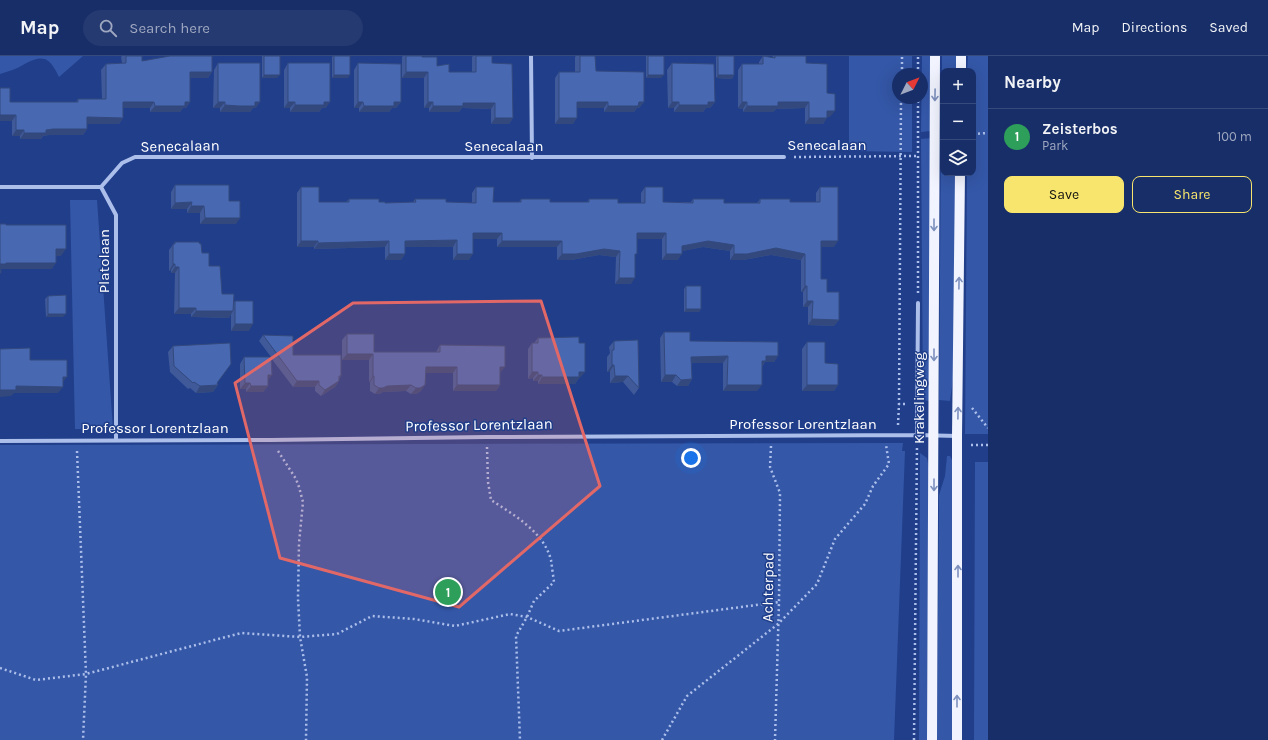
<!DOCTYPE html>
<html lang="en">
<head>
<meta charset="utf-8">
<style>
	:root { --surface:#182e68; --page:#253a71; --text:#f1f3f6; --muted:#9fa8c0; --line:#364a7c; --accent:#f8e56d }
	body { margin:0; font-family:Karla,sans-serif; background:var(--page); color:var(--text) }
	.controls { position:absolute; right:12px; top:12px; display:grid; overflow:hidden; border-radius:8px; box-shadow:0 4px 16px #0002 }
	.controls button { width:36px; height:36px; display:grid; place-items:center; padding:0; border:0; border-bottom:1px solid var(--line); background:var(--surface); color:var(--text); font:20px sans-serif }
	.compass { position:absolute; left:892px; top:12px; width:36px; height:36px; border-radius:50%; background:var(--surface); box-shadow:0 4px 16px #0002; rotate:48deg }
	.you { position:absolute; left:691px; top:402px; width:14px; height:14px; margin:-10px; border:3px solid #fff; border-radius:50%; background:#1a73e8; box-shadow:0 0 0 6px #1a73e833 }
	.badge { display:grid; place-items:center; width:26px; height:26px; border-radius:50%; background:var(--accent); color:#fff; font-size:13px; font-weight:700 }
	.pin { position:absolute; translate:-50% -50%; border:2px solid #fff; box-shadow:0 1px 4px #0006 }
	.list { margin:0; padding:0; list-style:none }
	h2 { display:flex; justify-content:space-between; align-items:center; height:52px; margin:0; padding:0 16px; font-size:17px }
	h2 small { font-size:13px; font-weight:400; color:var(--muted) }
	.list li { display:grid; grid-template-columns:26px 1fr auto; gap:12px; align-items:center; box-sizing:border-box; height:56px; padding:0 16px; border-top:1px solid var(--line) }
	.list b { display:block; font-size:15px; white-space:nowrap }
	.list p { margin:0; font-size:13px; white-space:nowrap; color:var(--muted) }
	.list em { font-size:13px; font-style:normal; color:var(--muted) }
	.actions { display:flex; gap:8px; padding:12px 16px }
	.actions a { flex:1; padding:9px 0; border:1px solid var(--accent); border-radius:8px; text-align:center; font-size:14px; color:var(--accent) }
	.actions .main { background:var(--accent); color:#111 }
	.icon { flex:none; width:22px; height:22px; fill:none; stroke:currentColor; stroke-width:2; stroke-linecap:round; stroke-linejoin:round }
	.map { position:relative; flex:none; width:988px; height:684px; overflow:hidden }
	header { display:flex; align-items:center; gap:24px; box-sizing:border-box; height:56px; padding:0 20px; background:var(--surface); border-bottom:1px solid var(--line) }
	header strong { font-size:19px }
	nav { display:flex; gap:22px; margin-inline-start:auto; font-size:14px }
	.search { width:280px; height:36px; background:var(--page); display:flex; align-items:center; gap:10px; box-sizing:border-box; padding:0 14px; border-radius:22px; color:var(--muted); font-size:15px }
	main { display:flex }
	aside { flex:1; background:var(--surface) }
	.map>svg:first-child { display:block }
</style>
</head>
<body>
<header>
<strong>Map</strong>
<div class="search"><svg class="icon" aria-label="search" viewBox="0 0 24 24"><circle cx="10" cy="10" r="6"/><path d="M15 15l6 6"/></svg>Search here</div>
<nav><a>Map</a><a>Directions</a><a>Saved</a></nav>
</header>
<main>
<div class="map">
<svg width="988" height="684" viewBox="0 0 988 684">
	<rect width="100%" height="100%" fill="#203e8a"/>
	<path fill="#3457a7" d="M0,0H83L59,21C56,15 52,6 45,3C35,0 24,9 15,13C11,15 5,16 0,18Z
		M849,0H912V18H898V42H912V96L849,95Z
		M922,0H932L931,75L921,76Z
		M942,0H956V15H943V75H942Z
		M968,0H988V378H965L967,117H973V15H967Z
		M931,82L929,345L923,344L921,83Z
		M941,83H943V117H955V308L950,345L939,344Z
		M70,144H97L113,373H75Z
		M903,387L902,395H905L894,684H0V389Z
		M920,397L927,402L929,412L927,684H919Z
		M947,400H950L953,406L952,684H937L939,439L945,420Z
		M975,406H988V684H974Z"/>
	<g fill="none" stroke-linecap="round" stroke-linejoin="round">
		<path stroke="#acbfeb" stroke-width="2.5" stroke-dasharray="2 3" stroke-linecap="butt" d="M902,18V0
			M918,18V0
			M901,42L899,348H906
			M973,78L988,77
			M794,101L918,100
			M918,237V42
			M972,352L988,372
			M898,369L899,348
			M971,389H988
			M771,390L770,411L780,437L779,546L775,684
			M487,391L488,426L491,444C514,459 544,476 551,504C552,511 553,519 554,526L534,545L527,561L516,580L520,684
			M77,395L86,618L83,684
			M278,395L296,423L299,431L303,446L299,487L298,542L300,581L307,621L306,684
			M0,612L36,624L86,618L241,577L300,581L337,578L372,560L414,563L455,570L510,558L527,561L559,575L779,546
			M662,684L687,640L778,568L817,528L835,483L865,448L873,430L889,408L886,389
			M914,684L917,389"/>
		<path stroke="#acbfeb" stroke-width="4" d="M531,0L532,102
			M0,131H101L116,159V384
			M101,131L122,107L135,101H784
			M917,379L918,247
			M0,385L271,384L486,381L917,379L957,380"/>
		<path stroke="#f1f4fe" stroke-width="10" d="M961,15V0
			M932,684L935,0
			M957,684V380L960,117"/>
	</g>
	<path fill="#3f5999" d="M122,0H142V5L212,16L208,22H190V46L186,52H183L180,56H150V52H123V62L119,68H87V73L83,79H49L43,80L41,83H20V80H12V65H0V32L10,46H76L78,43H102L101,14L106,8L122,7L121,1Z
		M262,0H280L277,22H262Z
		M333,0H350L348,22H332V1Z
		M403,0H422V1L437,10L449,16H472V1L473,0H492V7L513,62L509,68H491V53L462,52L459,56H429V52H424V22H402V1Z
		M576,0H595L596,15L644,46L639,52H637L634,56H604V52H577L573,68H555V22L559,16H575V1Z
		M646,0H648L661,22H646Z
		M717,0H718L734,19L732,23L716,22V1Z
		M763,0L772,2L773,0H806V7L827,37L830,61H827L823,68H805V52L776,53L773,56H743V53L738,52V14L742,8H759V6Z
		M218,7L256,52H253L250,56H220V52H213L214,14Z
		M288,7L326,52H322L319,56H290V52H284V14Z
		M358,7L401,46L396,52H392L389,56H359V52H354V14Z
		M672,7L715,46L710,52H706L703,56H674V52H668L667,14Z
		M175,129L229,145L236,168H200V157H187V153H171V136Z
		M301,131L319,146H346L349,143L385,147L413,146L415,143L446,146L472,147V137L476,131L493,146H519L521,143L550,146H587L589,143L618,147H641V137L645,131L663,146H691L693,143L724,147H757L760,143L790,146H816V137L820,131L834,191H821V223L839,264L834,270L808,269V251H803V236H801V204L771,199L743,204H730V195L703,191L682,195L678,204H662V183H637L631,228H615L616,201L599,199L571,204H557V191H497V183H473L469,204H453V191H405V198L401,204H385V191L314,193V191H297V137Z
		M175,186L202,197L209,210L222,238L233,248L235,245L249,275H231V258L229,262L194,261H191V258H174L175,217H171V214L169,215V194Z
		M686,230L701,253L699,256H684V233Z
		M48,240L63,261H46L45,243Z
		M664,276L690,285L778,300L774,306H765L762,311L757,335H723V307H692V323L688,330H677L672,326H661L660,282Z
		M347,278L374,296H436L440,289L500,317V329L496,335H453V317H426L421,335L416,338H411L406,335L383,336L379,338H375L370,335V326H369V304H342V284Z
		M263,279L293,299L341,320L339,323V325L335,331L321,340L315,335V331H293L271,302L268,324V330L263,336H246V333H240V308L244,301H271L259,285Z
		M538,282L580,322H579L575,328H538V325H533V322L528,323V293L532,287H534Z
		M614,285L639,332L634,339L623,326L610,327V315L607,316V301L610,297L609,291Z
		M807,286L825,307L838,329L834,335H802V293Z
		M173,290L217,327L218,329L213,336L196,337L190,332L188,333L170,316L168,296Z"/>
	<path fill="#33497d" d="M190,16H212L208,22H186Z
		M406,16H428L424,22H402Z
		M264,19H280L277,22H262Z
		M334,19H350L348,22H332Z
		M648,19H664L661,22H646Z
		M718,19H734L732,23L716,22Z
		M123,46H154L150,52H119Z
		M185,46H190L186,52H183L180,56H150L155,50Z
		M218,46H225L220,52H213Z
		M255,46H260L256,52H253L250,56H220L225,49Z
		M288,46H295L290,52H284Z
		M324,46H330L326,52H322L319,56H290L295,49Z
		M358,46H363L359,52H354Z
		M394,46H401L396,52H392L389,56H359L364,50Z
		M428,46H433L429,52H424Z
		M577,46H608L604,52H573Z
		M639,46H644L639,52H637L634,56H604L608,50Z
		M672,46H679L674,52H668Z
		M708,46H715L710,52H706L703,56H674L679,49Z
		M742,46H747L743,53L738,52Z
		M778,46H809L805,52L776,53L773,56H743L747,50Z
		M463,47H495L491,53L462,52L459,56H429L433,50Z
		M827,55H835L830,61H822Z
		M0,59H16L12,65H0Z
		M87,61L123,62L119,68H83Z
		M495,62H513L509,68H491Z
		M559,62H577L573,68H555Z
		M809,62H827L823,68H805Z
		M53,73H87L83,79H49L43,80L41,83H20L24,77Z
		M16,74H24L20,80H12Z
		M192,146L187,153H171L175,147Z
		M191,150H204L200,157H187Z
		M205,162H240L236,168H200Z
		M473,177H502L497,183H469Z
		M637,177H666L662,183H633Z
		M457,184L453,191H401L405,185Z
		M301,185H318L314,191H297Z
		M389,185L385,191L314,193L318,187Z
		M502,185H562L557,191H497Z
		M708,185L734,189L730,195L703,191L678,196L682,190Z
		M821,185H838L834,191H817Z
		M776,192L805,198L801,204L771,199L743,204H730L734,198Z
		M56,193H66L61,200H51Z
		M604,193L620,195L616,201L599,199L571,204H557L562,198Z
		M389,198H405L401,204H385Z
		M457,198H473L469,204H453Z
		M666,198H682L678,204H662Z
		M6,207H56L52,213H2L1,214H0V208Z
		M173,208H175L171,214L169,215Z
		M175,211H179L175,217H171Z
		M619,222H635L631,228H615Z
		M805,230H807L803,236H801Z
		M807,245H813L808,251H803Z
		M179,252H196L191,258H174Z
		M686,253H701L699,256H684Z
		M196,255H233L229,262L191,261Z
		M48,258H66L63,261H46Z
		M812,263L839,264L834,270L808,269Z
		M235,268H253L249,275H231Z
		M347,298H373L369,304H342Z
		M728,300L723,307H687L691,301Z
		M766,300H778L774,306H765L761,312H757Z
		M612,309H614L610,315L607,316Z
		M426,311H457L453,317H422Z
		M500,311H505L500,317H495Z
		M532,316H538L533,322L528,323Z
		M579,316H585L580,322H579L575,328H538L542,321Z
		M268,319H272L267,325Z
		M538,319H542L538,325H533Z
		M665,319H676L672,326H661Z
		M373,320H374L370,326H369Z
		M615,320H628L623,326L610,327Z
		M63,321H67L62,327Z
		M692,323L688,330H677L681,324Z
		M297,325H319L315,331H293Z
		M339,325L335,331L321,340L325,334Z
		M245,327H250L246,333H240Z
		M218,329L213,336L196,337L200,330Z
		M411,329L406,335L383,336L379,338H375L379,332L387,330Z
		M425,329L421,335L416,338H411L416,332Z
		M457,329H500L496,335H453Z
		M727,329H762L757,335H723Z
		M807,329H838L834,335H802Z
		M16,330L63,331L58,337H14L11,340L0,341V334Z
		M251,330H268L263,336H246Z"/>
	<path fill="#4968b2" stroke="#33497d" d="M126,0H142V5L170,0H212V16H190V46H185V50H155L154,46H123V62L87,61V73H53L46,74V77H24V74H16V59H0V32H10V46H78V43H106V8L126,7Z
		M264,0H280V19H264Z
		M334,0H350V19H334Z
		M406,0H422V1H437V10L449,8V16H476V0H492V7L512,8L513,62H495V47H463V50H433V46H428V16H406Z
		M580,0H595L596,15L644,16V46H639L638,50H608V46H577V62H559V16H580Z
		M648,0H664V19H648Z
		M718,0H734V19H718Z
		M763,0L775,2V0H806V7L827,8V37L835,38V55H827V62H809V46H778V50H747V46H742V8H763Z
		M218,7H260V46H255V50H239L225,49V46H218Z
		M288,7H330V46H324V49H295V46H288Z
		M358,7L401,8V46H394V50H364L363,46H358Z
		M672,7L714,8L715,46H708V49H679V46H672Z
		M175,129H229V145H240V162H205L204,150H191L192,146L175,147Z
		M301,131H319V146H349V143H379V146H385V147L416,146L415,143H446V146L476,147V131H494L493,146H521V143H550V146H589V143H618V147H645V131H663V146L693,147V143H724V147H760V143H790V146H820V131H838V185H821V223H827V236H839V264L812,263L813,245H807V230H805V198L776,192L747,198H734V189L708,185L682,190V198H666V177H637V198H635V222H619L620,195L604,193L576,198H562V185H502V177H473V198H457V184L405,185V198H389V185L318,187V185H301Z
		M0,168H6V169H66V193H56V207H6V208H0L1,217H0Z
		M175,186H199V187L201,188L202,197H209V210H220L222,238H234L233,255H196V252H179V211H175V208H173V188H175Z
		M686,230H701V253H686Z
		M66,239V258H48V240Z
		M235,245H253V268H235Z
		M664,276H690V285L778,286V300H766V305H762V329H727L728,300L691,301L692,323L681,324L676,319H665Z
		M347,278H374V296H440V289L505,290V311H500V329H457V311H426L425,329L420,332H416L411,329L387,330L383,332H379L374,329V320H373V298H347Z
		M263,279L293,280V299H341V320H339V325L325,334L319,329V325H297Z
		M576,281H579V287H585V316H579V321H542V319H538V316H532V287H538V282Z
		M638,284L639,332L628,320H615L614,309H612V294H614V285Z
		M807,286H825V307L838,308V329H807Z
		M230,287L231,308L217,327L218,329L200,330L194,326L193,327L174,310L173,290Z
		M30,292V304H67V321H63V331L16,330V334H0V293Z
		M244,301H271L272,319H268V330H251L250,327H245Z"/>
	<defs><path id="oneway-shaft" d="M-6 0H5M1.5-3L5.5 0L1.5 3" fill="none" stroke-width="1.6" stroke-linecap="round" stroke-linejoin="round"/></defs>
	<g stroke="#7e90be">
		<use href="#oneway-shaft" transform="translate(935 39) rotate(91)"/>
		<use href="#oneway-shaft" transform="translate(934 169) rotate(90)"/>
		<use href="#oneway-shaft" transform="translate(959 227) rotate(-89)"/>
		<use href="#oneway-shaft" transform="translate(934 299) rotate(90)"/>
		<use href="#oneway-shaft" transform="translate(958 357) rotate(-89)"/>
		<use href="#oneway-shaft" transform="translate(934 429) rotate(90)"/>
		<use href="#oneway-shaft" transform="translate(958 515) rotate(-90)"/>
		<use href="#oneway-shaft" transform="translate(957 645) rotate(-90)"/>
	</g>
	<path fill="#e26868" fill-opacity="0.2" stroke="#e26868" stroke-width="3" stroke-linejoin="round" d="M541,245L600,430L459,551L280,502L235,327L353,247Z"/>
	<g text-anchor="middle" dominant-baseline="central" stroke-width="3" stroke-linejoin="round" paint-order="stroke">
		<g font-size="15" fill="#fff" stroke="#203e8a">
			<text x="827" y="89">Senecalaan</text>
			<text transform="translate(180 90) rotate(-1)">Senecalaan</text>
			<text x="504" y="90">Senecalaan</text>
			<text transform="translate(104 205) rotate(-90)">Platolaan</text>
			<text transform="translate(919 342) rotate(-90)">Krakelingweg</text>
			<text x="803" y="368">Professor Lorentzlaan</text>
			<text transform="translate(479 369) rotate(-1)">Professor Lorentzlaan</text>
			<text x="155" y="372">Professor Lorentzlaan</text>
			<text transform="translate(768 531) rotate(-89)">Achterpad</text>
		</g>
	</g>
</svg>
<div class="controls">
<button>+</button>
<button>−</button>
<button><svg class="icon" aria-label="layers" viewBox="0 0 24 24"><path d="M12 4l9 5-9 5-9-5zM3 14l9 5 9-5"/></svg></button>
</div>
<svg class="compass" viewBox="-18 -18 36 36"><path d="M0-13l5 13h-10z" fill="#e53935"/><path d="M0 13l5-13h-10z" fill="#9fa8c0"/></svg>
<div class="you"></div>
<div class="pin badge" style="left:448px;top:536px;background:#2e9e5b">1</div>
</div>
<aside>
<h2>Nearby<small></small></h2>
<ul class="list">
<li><span class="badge" style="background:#2e9e5b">1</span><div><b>Zeisterbos</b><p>Park</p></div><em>100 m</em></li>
</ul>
<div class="actions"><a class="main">Save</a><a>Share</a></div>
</aside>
</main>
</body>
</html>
